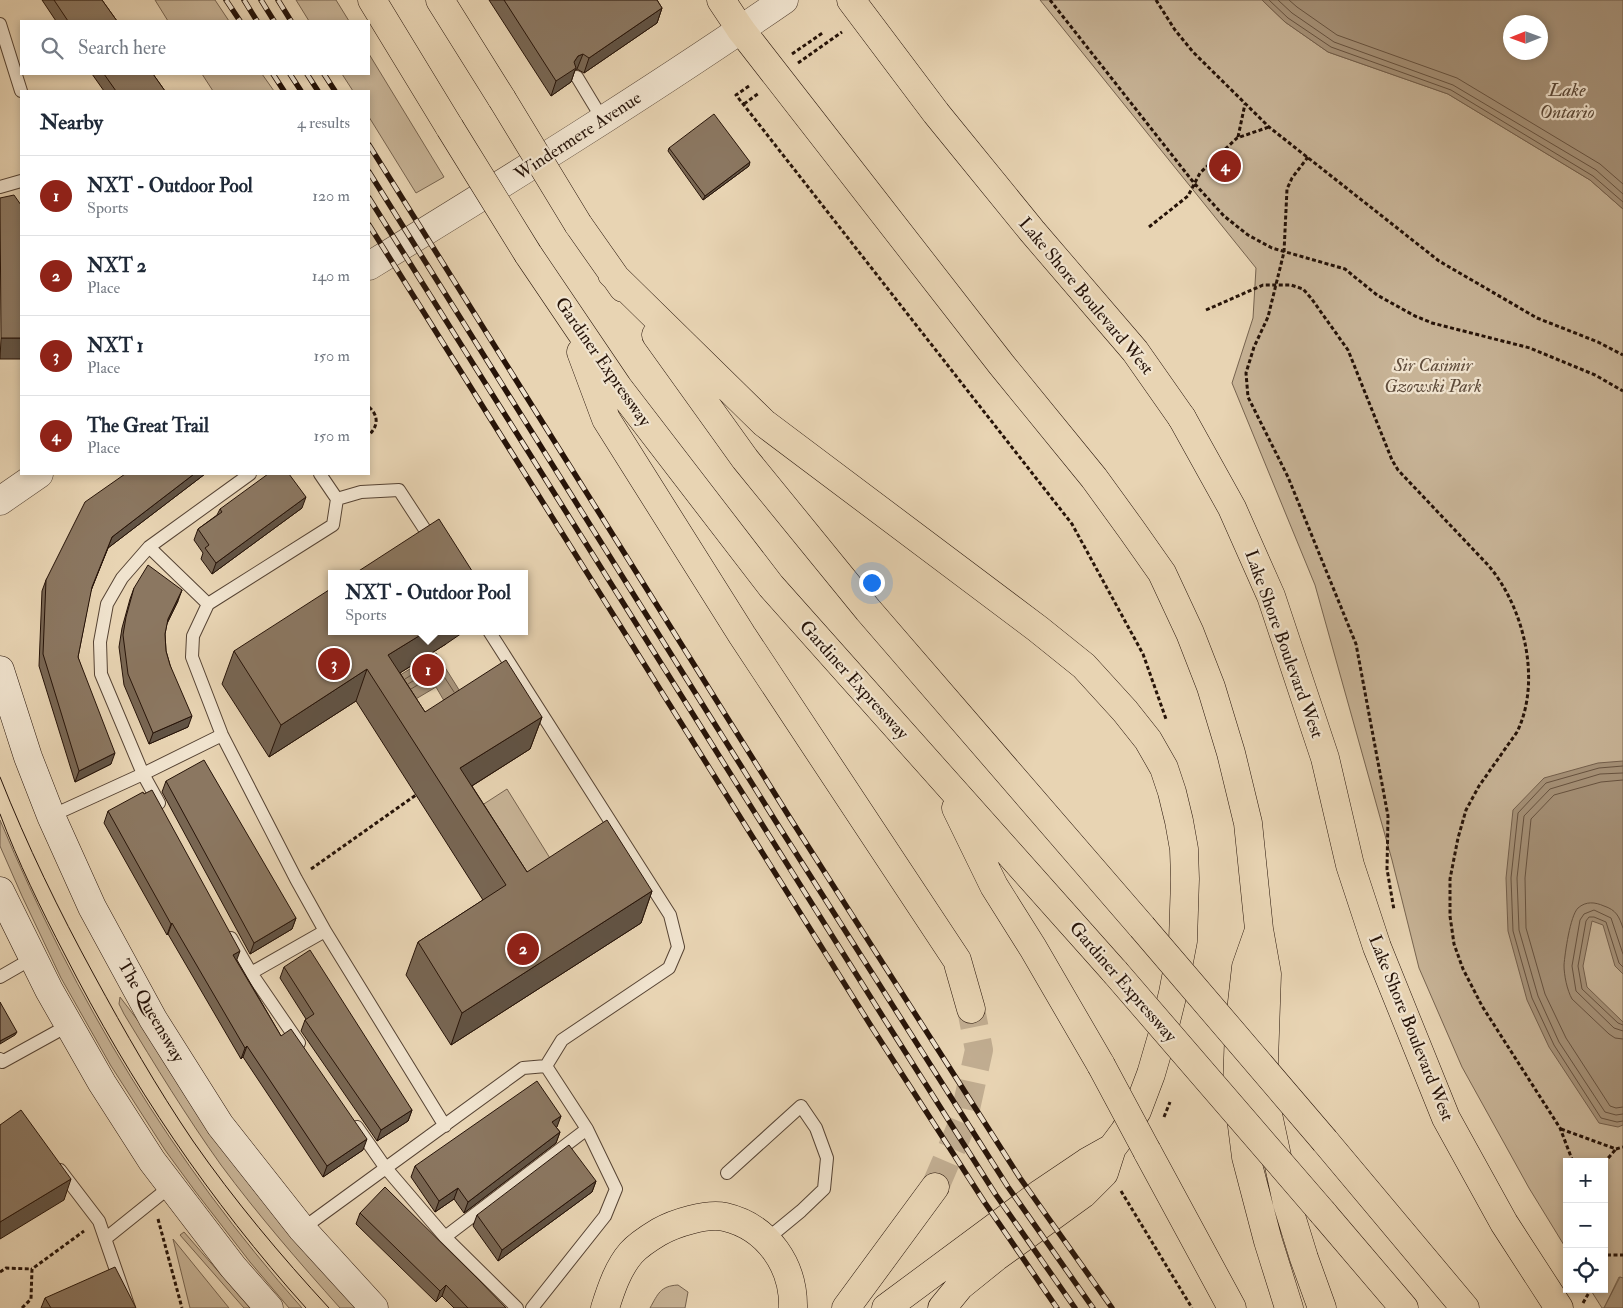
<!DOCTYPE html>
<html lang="en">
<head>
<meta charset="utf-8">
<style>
	:root { --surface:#fff; --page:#f2f2f3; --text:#1f2937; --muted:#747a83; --line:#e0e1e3; --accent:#8f2418 }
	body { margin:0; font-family:"IM FELL Double Pica",serif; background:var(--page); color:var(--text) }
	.controls { position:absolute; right:15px; bottom:15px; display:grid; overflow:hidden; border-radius:0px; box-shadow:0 2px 8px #0003 }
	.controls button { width:45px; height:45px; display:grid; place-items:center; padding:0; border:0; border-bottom:1px solid var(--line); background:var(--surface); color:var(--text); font:25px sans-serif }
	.compass { position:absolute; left:1503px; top:15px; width:45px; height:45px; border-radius:50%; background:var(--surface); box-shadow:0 2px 8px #0003; rotate:269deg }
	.you { position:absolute; left:871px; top:582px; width:18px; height:18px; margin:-12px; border:4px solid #fff; border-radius:50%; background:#1a73e8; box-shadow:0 0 0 8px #1a73e833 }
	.badge { display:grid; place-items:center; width:32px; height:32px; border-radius:50%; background:var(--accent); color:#fff; font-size:16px; font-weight:700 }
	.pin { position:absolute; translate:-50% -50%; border:2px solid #fff; box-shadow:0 1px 5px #0006 }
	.popup { position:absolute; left:328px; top:570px; width:200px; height:65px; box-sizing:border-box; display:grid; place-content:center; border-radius:0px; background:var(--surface); filter:drop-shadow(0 1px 4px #0005); font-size:16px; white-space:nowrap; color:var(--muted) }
	.popup b { font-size:19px; color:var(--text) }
	.popup::after { content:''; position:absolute; left:50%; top:100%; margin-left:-10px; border:10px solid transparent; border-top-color:var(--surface) }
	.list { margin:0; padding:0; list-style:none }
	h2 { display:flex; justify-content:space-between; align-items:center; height:65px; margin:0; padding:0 20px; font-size:21px }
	h2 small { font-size:16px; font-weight:400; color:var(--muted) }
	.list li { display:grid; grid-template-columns:32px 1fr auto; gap:15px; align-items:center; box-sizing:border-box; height:80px; padding:0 20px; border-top:1px solid var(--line) }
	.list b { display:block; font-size:19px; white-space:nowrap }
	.list p { margin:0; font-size:16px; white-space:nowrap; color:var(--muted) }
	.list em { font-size:16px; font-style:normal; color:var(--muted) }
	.icon { flex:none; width:28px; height:28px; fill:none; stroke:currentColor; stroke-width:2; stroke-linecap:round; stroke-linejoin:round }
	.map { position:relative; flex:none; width:1623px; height:1308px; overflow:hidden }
	.search { position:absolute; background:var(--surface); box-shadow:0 2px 8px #0003; left:20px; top:20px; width:350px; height:55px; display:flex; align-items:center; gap:12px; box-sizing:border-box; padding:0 18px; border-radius:0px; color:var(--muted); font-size:19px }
	.panel { position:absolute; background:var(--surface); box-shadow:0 2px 8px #0003; left:20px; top:90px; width:350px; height:385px; border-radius:0px }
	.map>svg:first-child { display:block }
</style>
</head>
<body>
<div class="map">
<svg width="1623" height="1308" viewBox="0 0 1623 1308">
	<rect width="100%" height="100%" fill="#e8d4b3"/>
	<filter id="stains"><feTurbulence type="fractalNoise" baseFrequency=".004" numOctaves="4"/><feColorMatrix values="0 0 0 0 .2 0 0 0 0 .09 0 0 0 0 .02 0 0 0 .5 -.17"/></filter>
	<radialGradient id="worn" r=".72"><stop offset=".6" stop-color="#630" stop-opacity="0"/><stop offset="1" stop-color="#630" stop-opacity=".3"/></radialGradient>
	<path fill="#c7b396" stroke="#76634f" d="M155,0H215L229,21H168Z
		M296,0H336L349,21H309Z
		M1040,0H1262L1285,22L1328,52L1448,94L1590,180L1623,209V1278L1619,1277L1604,1308H1602L1590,1289H1604V1162H1567V1250L1529,1188L1462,1067L1419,968L1392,860L1315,585L1232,383L1253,318L1256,268Z
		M369,54L444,177L416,193L369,117V91H353L342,74H369Z
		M202,74H262L274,91H213Z
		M507,789L553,863L520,884L473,811Z
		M0,820C75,999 173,1163 302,1308H289L250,1262L195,1191L165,1150L111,1066L61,978L22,896L0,846Z
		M120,997L149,1035L359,1308H340C299,1262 258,1215 221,1165C186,1116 155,1065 124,1014L119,1004Z
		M184,1232L250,1308H244L180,1235Z
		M173,1239L229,1308H190Z
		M678,1285L688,1292L685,1308H650C658,1294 660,1286 678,1285Z"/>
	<path fill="#a69279" stroke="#735f4c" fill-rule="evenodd" d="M1262,0H1623V209L1590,180L1448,94L1328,52L1285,22ZM1510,22H1540V52H1510Z
		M436,653L466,701L450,711L436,687L394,712L379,688Z
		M1623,761V974L1615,966L1603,925L1592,921L1583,966L1587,987L1623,1022V1125L1618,1127L1599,1123L1549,1047L1527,1000L1508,931L1506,878L1513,810L1544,778L1598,763Z
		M1620,1277L1623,1278V1308H1604Z"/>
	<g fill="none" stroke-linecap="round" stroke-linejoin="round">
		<path stroke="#665240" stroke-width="1" d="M1269,0L1288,18L1331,47L1451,90L1593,176L1623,202
			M1278,0L1292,13L1334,42L1453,85L1596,170L1623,194
			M1289,0L1297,7L1337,35L1457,78L1600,164L1623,184
			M405,679L434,661L454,692
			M408,684L431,670L434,671V675L411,689
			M1623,766L1599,768L1546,783L1518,813L1511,878L1513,931L1532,998L1554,1045L1601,1118L1617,1122L1623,1121
			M1623,773L1600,774L1550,789L1524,816L1517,878L1519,930L1538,996L1559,1042L1605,1112L1616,1115L1623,1114
			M1623,780L1601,782L1554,795L1531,819L1525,878L1526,928L1545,994L1566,1038L1610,1106L1616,1108L1623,1107
			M1623,928C1619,916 1616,910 1604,906C1595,902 1586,901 1578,908C1570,916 1565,953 1564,965C1564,975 1567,990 1572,999L1609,1034L1615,1038L1623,1039
			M1623,954L1611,918L1594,910L1584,914L1580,920L1572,966L1576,991L1614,1028L1623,1031
			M1623,967L1619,963L1606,922L1594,917H1589L1586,921L1578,966L1582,989L1618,1023L1623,1025"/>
		<path stroke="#c1ad91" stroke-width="28" stroke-dasharray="28 14" stroke-linecap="butt" d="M935,1187L963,1122L979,1050L971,1009"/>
		<defs>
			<path id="service" d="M0,24L21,91
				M577,77L603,120
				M0,187L21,181
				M337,499L361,492L399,490L433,542
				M149,547L208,604L193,636L192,657L222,735L296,879L325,931L445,1126
				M208,604L333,525L337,499L320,474
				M489,631L670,915L678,947L669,968L562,1040L546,1066
				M159,803L143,774L101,674L100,642L107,604L122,578L149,547L250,474
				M51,816L143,774L222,735
				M231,938L251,973L299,1043
				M251,973L325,931
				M0,977L33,958
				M0,1059L2,1062L69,1025
				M357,1127L385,1167L445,1237L517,1308
				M60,1170L99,1221L129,1308
				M727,1173L801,1106L816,1128L827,1158L824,1189L801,1211L767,1239
				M302,1229L523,1068L546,1066L587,1129L616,1189L605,1216L532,1308
				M445,1237L587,1129
				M105,1239L171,1186"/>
			<path id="tertiary" d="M369,266C509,180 649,93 784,0
				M0,501L39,474"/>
			<path id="secondary" d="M0,670L28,757L51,816L92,907L153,1019L220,1125L302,1229L374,1308
				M0,891L49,990L102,1083L152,1161L233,1267L269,1308"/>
			<path id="primary" d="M605,1308C611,1289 618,1268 631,1253C639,1244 649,1238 659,1232C675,1223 707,1213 725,1217C768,1227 794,1266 793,1308"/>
			<path id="trunk" d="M721,0L741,30
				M851,0L936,113L1032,231L1135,351L1182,418"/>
			<path id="motorway" d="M372,0L450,128
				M440,0L502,99
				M741,30L1001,364L1094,478L1131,529L1162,573L1190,633L1211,687L1231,753L1248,823L1259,929L1267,974L1263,1091L1287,1203L1304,1258L1322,1308
				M578,224L623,288
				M528,254L618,387L771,586L1115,972
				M612,274L764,423L1038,629L1084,666L1125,711L1148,740L1164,768L1172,792L1179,821L1184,849L1185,879L1183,941L1173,993L1163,1033L1151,1074L1137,1111L1124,1132L1112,1148L1104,1173L1083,1194L996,1257L960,1286L942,1308
				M656,335L745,459L868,610L1142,927
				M581,352L606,419L742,635L957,960L971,1009
				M1182,418L1232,508L1271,596L1325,758L1350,865L1377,947L1446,1118L1504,1223L1559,1308
				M956,808L994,886L1033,948L1101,1065
				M1259,930L1246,967L1239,1029L1237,1087L1246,1157L1268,1241L1289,1308
				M1325,1141L1465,1308
				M1147,1151L1232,1308
				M1323,1213L1404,1308
				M846,1308L935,1187
				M886,1308L1041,1193L1087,1162L1112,1148"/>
		</defs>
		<use href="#service" stroke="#564333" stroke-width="14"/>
		<use href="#tertiary" stroke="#564333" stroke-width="29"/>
		<use href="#secondary" stroke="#261308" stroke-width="29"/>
		<use href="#primary" stroke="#261308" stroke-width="29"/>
		<use href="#trunk" stroke="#261308" stroke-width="29"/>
		<use href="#motorway" stroke="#261308" stroke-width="29"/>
		<path stroke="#261308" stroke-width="3" stroke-dasharray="4 2.5" stroke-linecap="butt" d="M1050,0L1194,183L1224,216L1248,235L1272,248L1345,269L1377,295L1415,316L1432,323L1530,348L1595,375L1623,391
			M1156,0L1175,30L1193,52L1269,127L1439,261L1537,318L1598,342L1623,355
			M792,54L824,32
			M798,63L842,32
			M749,86L736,95L1072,524L1143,654L1166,719
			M744,104L759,93
			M1238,137L1245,104
			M1308,157L1292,178L1287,189L1284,252L1268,317L1254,347L1246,373L1248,397L1288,477L1356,644L1388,816L1387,869L1394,910
			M1149,227L1188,196L1200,173L1237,138L1269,127
			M1206,310L1263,285H1291L1303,289L1311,298L1348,350L1392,460L1398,470L1488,565C1524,607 1542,681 1517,732L1479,786L1466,810L1458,838L1450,879V916L1454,944L1463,969L1482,1006L1560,1128L1573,1162
			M369,407C379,416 378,426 369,435
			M311,869L416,795
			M1164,1117L1170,1102
			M1561,1129L1616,1149L1623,1147
			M1604,1163L1616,1149
			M1121,1191L1192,1308
			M158,1219L182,1308
			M1604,1253L1607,1255L1604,1262
			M1607,1255H1623
			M0,1272L6,1268L32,1269
			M1583,1303L1591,1289
			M22,1308L31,1299L32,1269L84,1231"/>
		<use href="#service" stroke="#f0e3ce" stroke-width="12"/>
		<use href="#tertiary" stroke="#f0e3ce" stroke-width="28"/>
		<use href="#secondary" stroke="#f0e3ce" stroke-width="28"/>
		<use href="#primary" stroke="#e8d4b3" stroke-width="28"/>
		<use href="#trunk" stroke="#e8d4b3" stroke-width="28"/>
		<use href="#motorway" stroke="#e8d4b3" stroke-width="28"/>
		<path stroke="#261308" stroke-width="1" d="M0,777C27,845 59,911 94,975C125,1032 157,1088 193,1141C234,1200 281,1256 329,1308
			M0,814C18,862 41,909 65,955C131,1084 209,1200 306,1308"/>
		<defs>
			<path id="rail" d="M226,0L240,21
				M244,0L257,21
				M261,0L274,21
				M278,0L291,21
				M273,74L284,91
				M290,74L301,91
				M307,74L318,91
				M324,74L335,91
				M369,145L790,818L1020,1178L1112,1308
				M369,172L778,825L1008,1187L1093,1308
				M369,198L883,1017L996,1195L1075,1308
				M369,225L871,1026L985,1203L1057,1308"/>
		</defs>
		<use href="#rail" stroke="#261308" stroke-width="5.5"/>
		<use href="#rail" stroke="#f0e3ce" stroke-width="4" stroke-dasharray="11" stroke-linecap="butt"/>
		<defs>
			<path id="motorway-bridge" d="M502,99L578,224
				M450,128L528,254
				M1142,927L1325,1141
				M1115,972L1323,1213
				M1101,1065L1147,1151"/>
		</defs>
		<use href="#motorway-bridge" stroke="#261308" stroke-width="29" stroke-linecap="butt"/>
		<use href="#motorway-bridge" stroke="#e8d4b3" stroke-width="28"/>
	</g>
	<path fill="#786653" stroke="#261308" d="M42,0H102L117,21H56Z
		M489,0H657L662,8L657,23L584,73L577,69L575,70L571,82L551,96Z
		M92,74H153L165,91H104Z
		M669,148L749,166L703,200L668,151Z
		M125,474H205L108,548L91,589L78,657L111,764L75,782L39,666L42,591L46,580Z
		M302,508L212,574L201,559L203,553L194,540L198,529L217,515L220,509Z
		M134,588L178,601L167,623L165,634L166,651L188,727L149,744L124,685L119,647L122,628L130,599Z
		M446,644L400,673L425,712L542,717L530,749L472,786L527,872L652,891L641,923L451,1045L406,975L418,942L483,900L356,701L269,757L222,684L234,651Z
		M166,781L296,918L292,929L250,954L162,792Z
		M108,811L237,960L281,1036L363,1150L323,1177L243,1057L241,1059L168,934L167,935L104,823Z
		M284,967L412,1110L408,1121L377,1141L301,1031L305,1020L306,1019L280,978Z
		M561,1116L556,1127L560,1132L556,1143L464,1213L454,1199L435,1212L411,1177L415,1166Z
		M596,1181L592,1192L498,1261L473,1226L477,1215Z
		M360,1213L506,1308H454L442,1296L436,1302L356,1224Z
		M45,1298L136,1308H41Z"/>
	<path fill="#615344" stroke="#261308" d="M662,8L657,23L584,73L589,58Z
		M583,54L577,69L575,70L571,82L551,96L556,81L574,62L578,56Z
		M750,162L749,166L703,200L705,196Z
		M1,338H21V359H0Z
		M194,474H205L108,548L88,598L112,537Z
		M306,497L302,508L212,574L216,563Z
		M182,590L178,601L164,630L168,619Z
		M427,631H465L446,644L379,686L388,655Z
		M367,669L356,701L269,757L281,725Z
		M192,716L188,727L149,744L153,733Z
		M542,717L530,749L451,799L460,768Z
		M115,753L111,764L75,782L79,771Z
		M652,891L641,923L451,1045L462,1013Z
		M296,918L292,929L250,954L254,943Z
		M172,923L168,934L167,935L171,924Z
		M240,951L236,962L233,955Z
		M17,1032L15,1035L0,1044V1041Z
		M247,1046L243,1057L241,1059L245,1048Z
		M412,1110L408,1121L377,1141L381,1130Z
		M561,1116L557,1127L548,1133L552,1122Z
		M560,1132L556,1143L464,1213L468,1202Z
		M367,1139L363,1150L323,1177L327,1166Z
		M71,1179L64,1200L0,1239V1222Z
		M596,1181L592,1192L498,1261L502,1250Z
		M458,1188L454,1199L435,1212L439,1201Z
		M446,1285L442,1296L436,1302L440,1291Z"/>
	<path fill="#8b7761" stroke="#261308" d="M54,0H102L117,21H68Z
		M504,0H657L662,8L589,58L583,54L578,56L574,62L576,68L556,81Z
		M104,74H153L165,91H116Z
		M714,114L750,162L705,196L669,148Z
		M14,195L21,205V338H1L0,198Z
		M125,474H194L112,537L92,587L78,657L115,753L79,771L43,654L46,580L85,502Z
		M268,474H289L306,497L216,563L205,548L209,545L198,529L222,512L220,509Z
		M439,519L474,574H354Z
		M148,565L182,590L168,619L165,634L166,651L170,665L192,716L153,733L128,674L123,635L126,617L134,588Z
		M332,588V631H427L388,655L425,712L506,660L542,717L460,768L527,872L607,820L652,891L462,1013L418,942L506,885L367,669L281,725L234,651Z
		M204,760L296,918L254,943L166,781Z
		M152,790L240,951L233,955L281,1036L291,1029L367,1139L327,1166L247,1046L245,1048L172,923L171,924L108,811L143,792L144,794Z
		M310,950L412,1110L381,1130L305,1020L314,1014L284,967Z
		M0,1002L17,1032L0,1041Z
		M537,1081L561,1116L552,1122L560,1132L468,1202L458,1188L439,1201L415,1166Z
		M21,1110L71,1179L0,1222V1125Z
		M569,1145L596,1181L502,1250L477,1215Z
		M385,1187L479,1280L506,1308H468L446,1285L440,1291L360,1213Z
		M115,1267L136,1308H51L45,1298Z"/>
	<g text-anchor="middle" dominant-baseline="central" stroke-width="4.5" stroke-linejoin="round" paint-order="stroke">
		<g font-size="18" fill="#261308" stroke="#f0e3ce">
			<text transform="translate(578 136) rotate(-33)">Windermere Avenue</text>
			<text transform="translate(1086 296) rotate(50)">Lake Shore Boulevard West</text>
			<text transform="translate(603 362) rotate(55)">Gardiner Expressway</text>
			<text transform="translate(1284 644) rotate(70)">Lake Shore Boulevard West</text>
			<text transform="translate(854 680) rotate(48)">Gardiner Expressway</text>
			<text transform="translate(1123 982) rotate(49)">Gardiner Expressway</text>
			<text transform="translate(151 1011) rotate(60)">The Queensway</text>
			<text transform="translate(1411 1028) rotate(68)">Lake Shore Boulevard West</text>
		</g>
		<g font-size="18" font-style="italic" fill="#5e4b3a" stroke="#f0e3ce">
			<text x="1433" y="365">Sir Casimir<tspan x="1433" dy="21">Gzowski Park</tspan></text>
		</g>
		<g font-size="19" font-style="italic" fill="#594635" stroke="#f0e3ce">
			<text x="1567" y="90">Lake<tspan x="1567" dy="22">Ontario</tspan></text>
		</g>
	</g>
	<rect width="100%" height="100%" filter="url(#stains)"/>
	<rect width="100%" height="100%" fill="url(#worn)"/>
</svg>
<div class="controls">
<button>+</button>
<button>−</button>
<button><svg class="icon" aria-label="locate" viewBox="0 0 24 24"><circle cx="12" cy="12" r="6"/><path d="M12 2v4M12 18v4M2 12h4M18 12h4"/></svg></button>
</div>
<svg class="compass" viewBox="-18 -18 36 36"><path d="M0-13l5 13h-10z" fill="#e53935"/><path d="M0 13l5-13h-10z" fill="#747a83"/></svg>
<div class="you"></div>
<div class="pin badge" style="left:428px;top:670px">1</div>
<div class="popup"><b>NXT - Outdoor Pool</b>Sports</div>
<div class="pin badge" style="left:523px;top:949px">2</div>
<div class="pin badge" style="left:334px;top:664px">3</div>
<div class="pin badge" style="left:1225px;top:166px">4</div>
<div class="search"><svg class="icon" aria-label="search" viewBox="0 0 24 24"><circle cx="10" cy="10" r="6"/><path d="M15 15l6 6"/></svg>Search here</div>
<section class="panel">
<h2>Nearby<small>4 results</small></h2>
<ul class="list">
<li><span class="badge">1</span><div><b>NXT - Outdoor Pool</b><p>Sports</p></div><em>120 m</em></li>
<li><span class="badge">2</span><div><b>NXT 2</b><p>Place</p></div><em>140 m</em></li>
<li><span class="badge">3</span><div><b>NXT 1</b><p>Place</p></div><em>150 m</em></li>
<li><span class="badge">4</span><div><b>The Great Trail</b><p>Place</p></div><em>150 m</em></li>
</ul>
</section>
</div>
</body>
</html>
